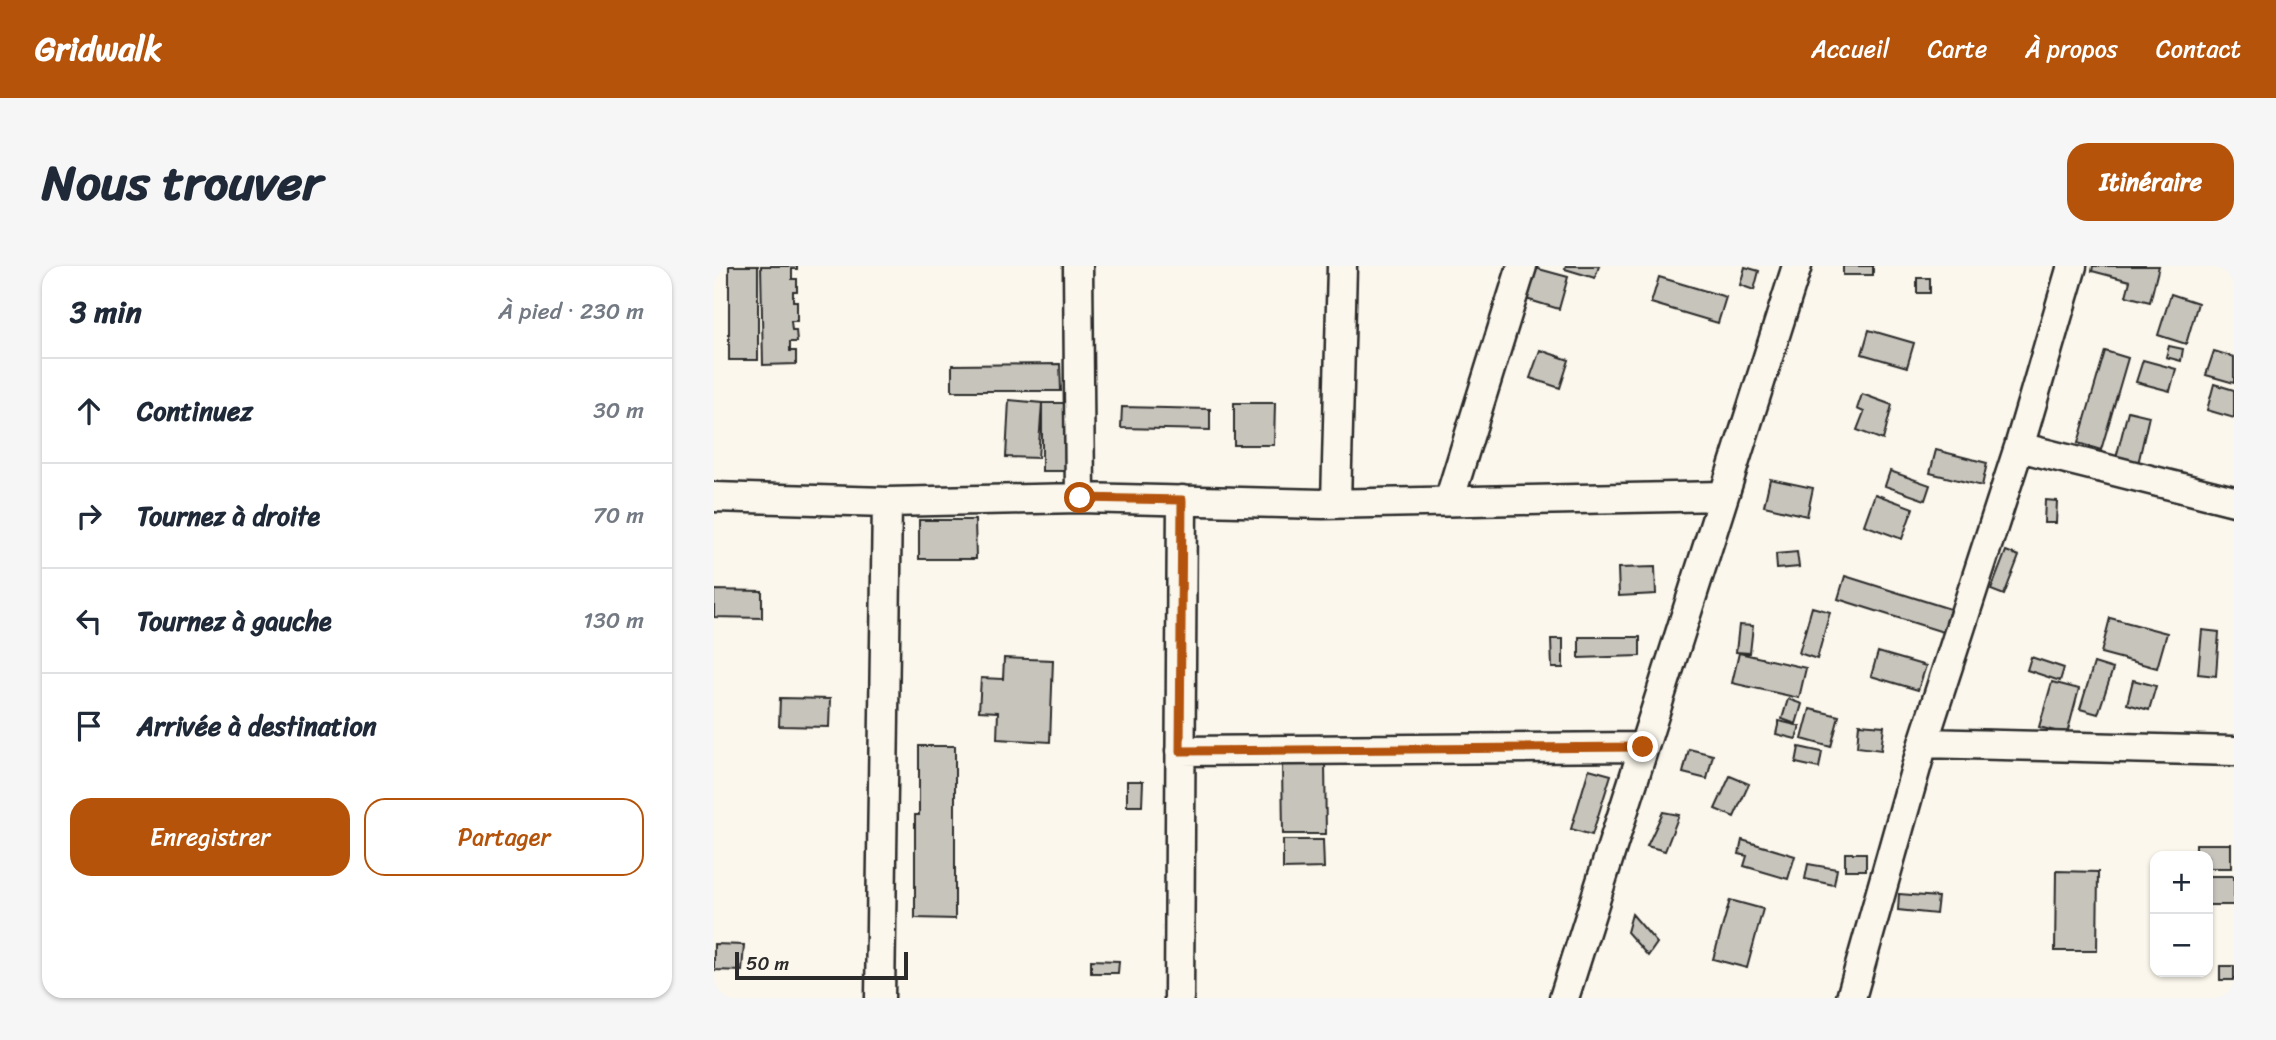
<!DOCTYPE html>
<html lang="fr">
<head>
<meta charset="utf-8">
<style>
	:root { --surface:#fff; --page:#f6f6f7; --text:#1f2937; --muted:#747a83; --line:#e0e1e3; --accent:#b45309 }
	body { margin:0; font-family:Sriracha,sans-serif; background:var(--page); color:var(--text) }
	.controls { position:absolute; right:21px; bottom:21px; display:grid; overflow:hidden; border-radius:14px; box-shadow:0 2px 5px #0004 }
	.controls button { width:63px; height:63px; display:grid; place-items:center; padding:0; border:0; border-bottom:2px solid var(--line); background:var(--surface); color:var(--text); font:35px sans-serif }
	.scale { position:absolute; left:21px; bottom:18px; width:173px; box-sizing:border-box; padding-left:7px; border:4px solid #2b2b2b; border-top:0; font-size:19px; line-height:24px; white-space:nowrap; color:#2b2b2b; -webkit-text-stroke:5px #fbf7ec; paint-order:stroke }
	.stop { position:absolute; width:21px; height:21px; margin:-16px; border:5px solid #b45309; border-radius:50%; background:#fff }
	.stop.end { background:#b45309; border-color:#fff; box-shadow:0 2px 7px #0008 }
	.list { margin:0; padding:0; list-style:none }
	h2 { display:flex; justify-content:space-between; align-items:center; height:91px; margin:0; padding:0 28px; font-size:30px }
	h2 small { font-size:23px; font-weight:400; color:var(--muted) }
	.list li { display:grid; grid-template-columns:46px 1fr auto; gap:21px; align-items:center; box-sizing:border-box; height:105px; padding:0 28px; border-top:2px solid var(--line) }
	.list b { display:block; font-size:26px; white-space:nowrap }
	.list em { font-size:23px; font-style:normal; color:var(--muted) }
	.actions { display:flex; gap:14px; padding:21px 28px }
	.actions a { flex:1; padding:16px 0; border:2px solid var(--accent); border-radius:21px; text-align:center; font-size:24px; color:var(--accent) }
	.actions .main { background:var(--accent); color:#fff }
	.icon { flex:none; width:38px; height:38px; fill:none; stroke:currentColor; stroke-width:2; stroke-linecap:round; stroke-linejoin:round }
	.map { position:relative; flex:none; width:1520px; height:732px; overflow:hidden; border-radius:21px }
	header { display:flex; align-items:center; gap:42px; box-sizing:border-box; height:98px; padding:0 35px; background:var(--accent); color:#fff }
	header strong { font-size:33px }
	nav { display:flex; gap:38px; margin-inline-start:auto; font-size:24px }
	.intro { display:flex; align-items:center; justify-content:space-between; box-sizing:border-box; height:168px; padding:0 42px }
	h1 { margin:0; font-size:49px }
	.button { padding:18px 32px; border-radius:21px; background:var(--accent); color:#fff; font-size:24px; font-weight:700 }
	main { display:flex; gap:42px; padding:0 42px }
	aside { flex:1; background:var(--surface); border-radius:21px; box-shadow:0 2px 5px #0004 }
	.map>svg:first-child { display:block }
</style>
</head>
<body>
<header>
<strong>Gridwalk</strong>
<nav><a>Accueil</a><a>Carte</a><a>À propos</a><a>Contact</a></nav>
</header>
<div class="intro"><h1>Nous trouver</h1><a class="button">Itinéraire</a></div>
<main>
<aside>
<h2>3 min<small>À pied · 230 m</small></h2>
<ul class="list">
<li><svg class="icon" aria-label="ahead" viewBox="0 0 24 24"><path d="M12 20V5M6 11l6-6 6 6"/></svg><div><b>Continuez</b></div><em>30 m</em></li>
<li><svg class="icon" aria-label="right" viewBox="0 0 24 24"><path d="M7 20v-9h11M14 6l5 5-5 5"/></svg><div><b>Tournez à droite</b></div><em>70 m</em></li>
<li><svg class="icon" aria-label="left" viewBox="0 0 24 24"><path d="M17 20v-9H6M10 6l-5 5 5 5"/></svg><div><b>Tournez à gauche</b></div><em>130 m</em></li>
<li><svg class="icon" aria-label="arrive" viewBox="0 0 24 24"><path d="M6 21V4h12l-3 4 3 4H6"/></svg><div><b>Arrivée à destination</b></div></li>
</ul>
<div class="actions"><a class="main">Enregistrer</a><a>Partager</a></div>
</aside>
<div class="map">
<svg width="1520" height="732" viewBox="0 0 1520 732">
	<rect width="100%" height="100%" fill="#fbf7ec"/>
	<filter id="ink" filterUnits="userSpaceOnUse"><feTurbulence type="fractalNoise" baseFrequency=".0143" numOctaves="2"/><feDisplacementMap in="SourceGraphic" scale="14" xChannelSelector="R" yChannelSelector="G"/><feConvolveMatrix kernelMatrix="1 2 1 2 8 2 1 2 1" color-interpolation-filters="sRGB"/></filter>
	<g filter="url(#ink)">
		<path fill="#c7c4bc" stroke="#2b2b2b" stroke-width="2" d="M15,0H44V94H15Z
			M47,0H83V3H78V13H83V25H79V35H83V55H77L78,64H82L83,76H76V85H82V98L49,99Z
			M852,0H885L881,12L851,3Z
			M1129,0H1159V9H1129Z
			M1379,0H1445L1436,36L1412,30L1416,15L1378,5Z
			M1031,1L1045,5L1040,24L1026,19Z
			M821,2L854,11L845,43L812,33Z
			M945,11L1012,31L1004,57L937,37Z
			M1203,12H1216V27H1203Z
			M1457,28L1484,37L1472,78L1444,69Z
			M1155,64L1200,77L1193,101L1148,88Z
			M1455,80L1469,83L1467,95L1452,91Z
			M826,84L855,94L846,122L816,112Z
			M1391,85L1414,92L1387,184L1364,177Z
			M1500,85L1520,91V117L1492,109Z
			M1429,94L1462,103L1456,125L1422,116Z
			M346,98L347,125H238V99Z
			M1500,118L1520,124V152L1493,144Z
			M1148,128L1178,139L1169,174L1143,164L1150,146L1143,143Z
			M295,134L328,137L324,192L292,191Z
			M328,137H353V205H328Z
			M520,137H561L560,179H520Z
			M408,141L496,143V164L407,162Z
			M1414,145L1435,150L1424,198L1402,192Z
			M1222,184L1273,197L1268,220L1216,207Z
			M1176,205L1216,219L1211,234L1171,220Z
			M1056,213L1099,222L1093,250L1050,240Z
			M1161,228L1199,242L1188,273L1150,259Z
			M1331,234L1343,235L1342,257H1330Z
			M205,254H261L262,293H205Z
			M1292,285L1305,290L1290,329L1277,324Z
			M1083,286L1085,301L1063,303L1062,288Z
			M941,301L942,328L905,330L904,302Z
			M1131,310L1236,343L1229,366L1124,333Z
			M0,324L48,325V352L0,351Z
			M1098,341L1116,346L1103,393L1085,387Z
			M1396,352L1453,367L1443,402L1387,387Z
			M1025,359L1039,360L1036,387L1022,386Z
			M1488,364L1505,366L1502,410L1484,408Z
			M865,371H926V390L865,392Z
			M837,373H849V402H838Z
			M1164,386L1212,400L1204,424L1157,410Z
			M1025,387L1092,402L1085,432L1018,417Z
			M1317,391L1350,402L1346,415L1313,404Z
			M290,392L339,394L336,476L283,473L284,446L265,445L267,412L289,413Z
			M1380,397L1399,403L1384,448L1366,443Z
			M1419,414L1442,420L1435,444L1413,438Z
			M1338,416L1365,423L1353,468L1325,461Z
			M66,432L116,433L115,461L65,460Z
			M1074,433L1088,438L1082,458L1068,453Z
			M1096,443L1125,450L1117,481L1088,473Z
			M1065,455L1086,460L1082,473L1062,468Z
			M1145,458L1170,460L1167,484L1143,481Z
			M205,480H241V653L201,652V549H205Z
			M1085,481L1108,486L1105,502L1082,497Z
			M975,483L999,489L993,513L969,507Z
			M568,497H611L612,568H569Z
			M875,503L897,509L878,569L857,563Z
			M1016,510L1035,518L1020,551L1001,543Z
			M413,515H429L428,540H413Z
			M949,546L965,549L951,585L933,580Z
			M569,574H609L610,602L569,603Z
			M1028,574L1081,590L1074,613L1030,600L1033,590L1025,588Z
			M1482,578H1517V602H1494V590H1482Z
			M1131,587H1152V604H1131Z
			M1094,598L1123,603L1120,619L1091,613Z
			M1342,605L1384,606L1383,685H1341Z
			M1494,610H1520V639H1494Z
			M1185,628L1224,631L1222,648L1184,644Z
			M1016,634L1049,643L1033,702L999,693Z
			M918,648L943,677L934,690L913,666Z
			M0,678L30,679L28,705L0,704Z
			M377,694L405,695L404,707H377Z
			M1506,700H1520V714H1506Z"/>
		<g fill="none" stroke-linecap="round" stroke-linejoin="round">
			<defs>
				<path id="minor" d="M364,0L366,232
					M1305,181L1520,235
					M0,231L173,236L366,232L609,238L1009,230
					M735,235L808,0
					M622,237L628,0
					M1209,477L1520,485
					M466,485L929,481
					M166,732L173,236
					M465,732L468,234
					M850,732L1083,0
					M1137,732L1209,477L1305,181L1358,0"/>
			</defs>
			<use href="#minor" stroke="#2b2b2b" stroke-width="33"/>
			<use href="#minor" stroke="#fbf7ec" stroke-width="28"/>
		</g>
	</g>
	<g fill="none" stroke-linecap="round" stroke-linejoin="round" filter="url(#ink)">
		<path stroke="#b45309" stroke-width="9" d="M366,232L468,234L466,485L929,481"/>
	</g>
</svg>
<div class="controls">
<button>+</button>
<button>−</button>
</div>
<div class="scale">50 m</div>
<div class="stop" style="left:366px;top:232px"></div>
<div class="stop end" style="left:929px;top:481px"></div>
</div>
</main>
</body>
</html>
